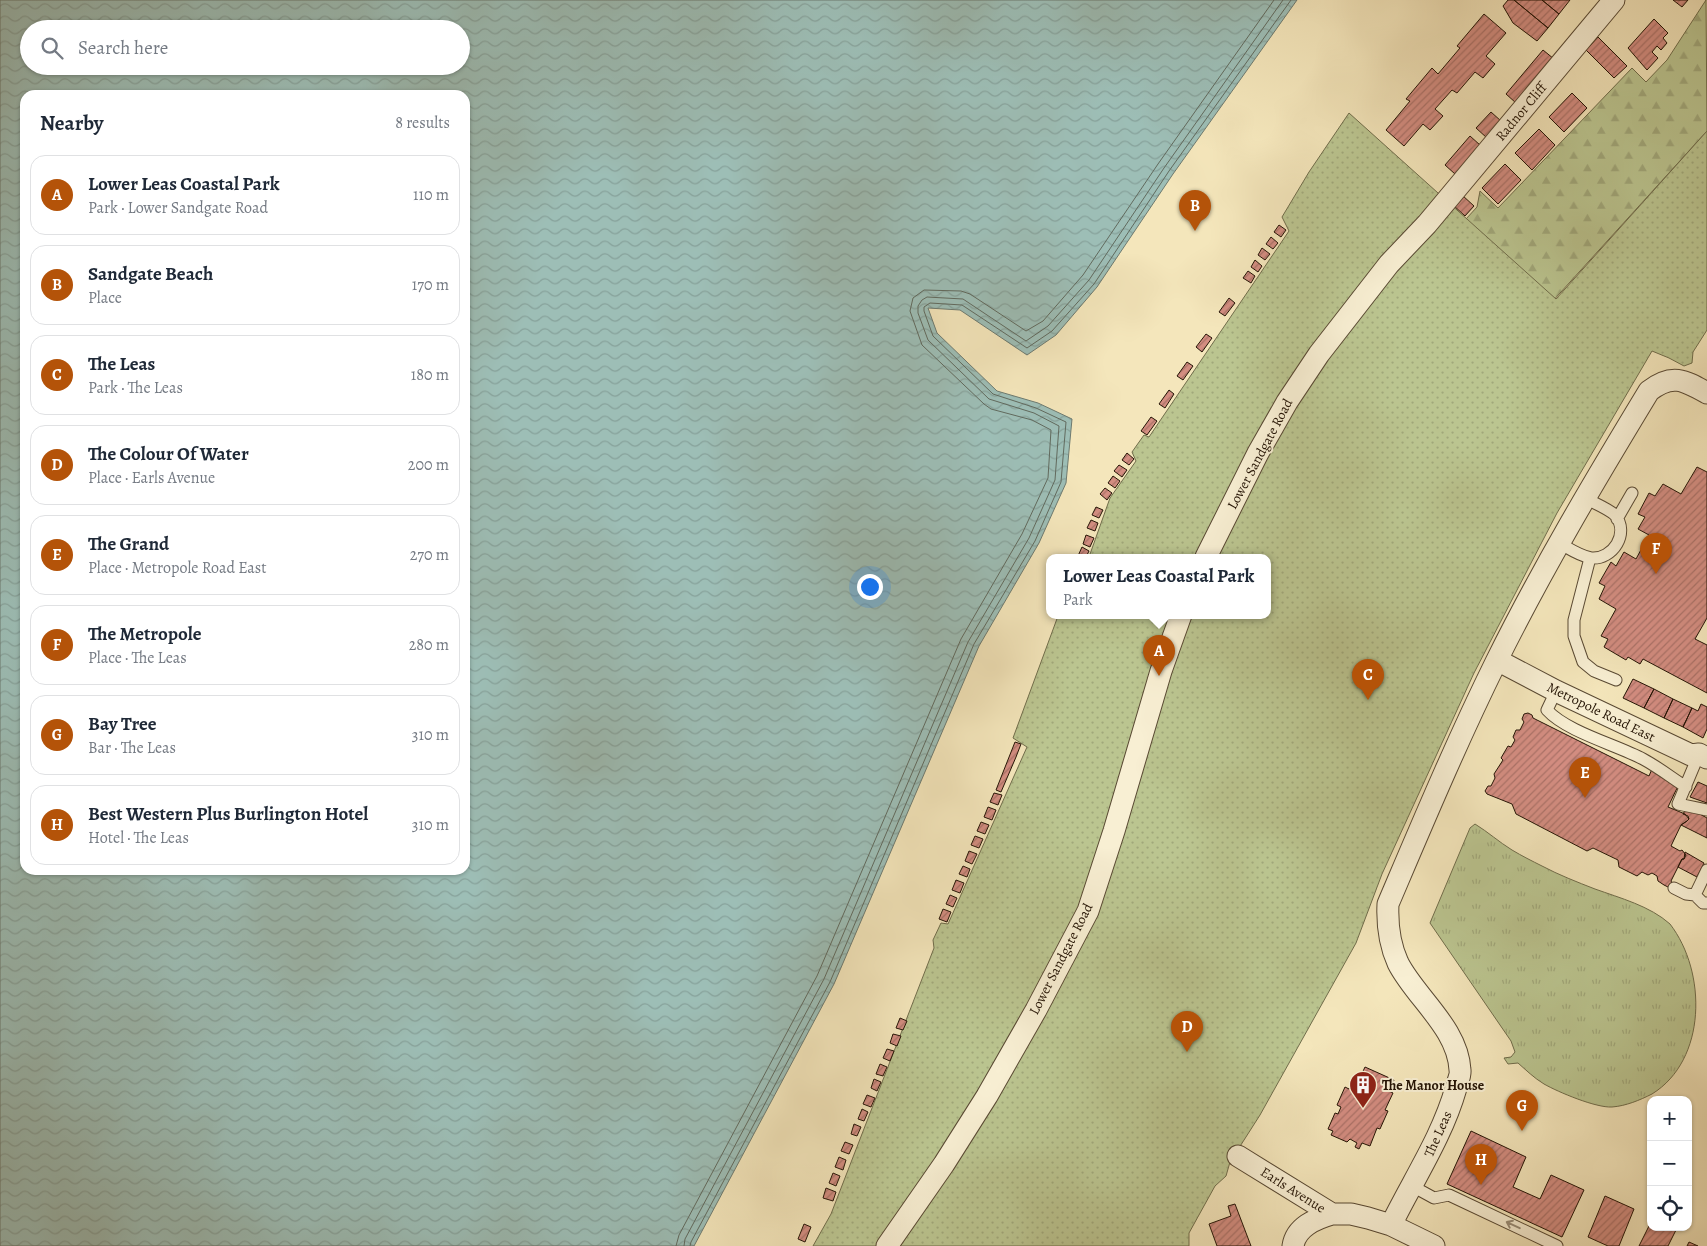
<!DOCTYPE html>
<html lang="en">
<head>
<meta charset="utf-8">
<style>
	:root { --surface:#fff; --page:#f6f6f7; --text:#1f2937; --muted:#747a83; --line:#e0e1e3; --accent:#b45309 }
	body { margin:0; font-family:Alegreya,serif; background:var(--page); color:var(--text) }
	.controls { position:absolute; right:15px; bottom:15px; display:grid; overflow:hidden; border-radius:10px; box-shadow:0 1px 4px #0004 }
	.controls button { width:45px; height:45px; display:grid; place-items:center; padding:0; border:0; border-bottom:1px solid var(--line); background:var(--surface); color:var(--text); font:25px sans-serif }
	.you { position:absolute; left:869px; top:586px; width:18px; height:18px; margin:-12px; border:4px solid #fff; border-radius:50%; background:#1a73e8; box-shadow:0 0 0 8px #1a73e833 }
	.badge { display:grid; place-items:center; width:32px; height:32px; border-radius:50%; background:var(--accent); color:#fff; font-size:16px; font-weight:700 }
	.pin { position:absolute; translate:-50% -41px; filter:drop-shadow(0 1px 2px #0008) }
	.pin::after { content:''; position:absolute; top:26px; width:18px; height:15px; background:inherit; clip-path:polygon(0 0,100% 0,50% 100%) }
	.popup { position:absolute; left:1046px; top:554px; width:225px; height:65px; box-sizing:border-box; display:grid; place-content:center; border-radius:10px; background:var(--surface); filter:drop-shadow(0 1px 4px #0005); font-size:16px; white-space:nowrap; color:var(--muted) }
	.popup b { font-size:19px; color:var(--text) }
	.popup::after { content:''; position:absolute; left:50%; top:100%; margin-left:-10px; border:10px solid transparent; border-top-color:var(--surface) }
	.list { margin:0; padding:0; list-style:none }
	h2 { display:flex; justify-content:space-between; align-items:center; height:65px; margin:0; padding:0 20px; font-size:21px }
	h2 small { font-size:16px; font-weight:400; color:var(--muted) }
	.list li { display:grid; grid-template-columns:32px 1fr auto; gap:15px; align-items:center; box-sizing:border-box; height:80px; margin:0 10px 10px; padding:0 10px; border:1px solid var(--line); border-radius:15px }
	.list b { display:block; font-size:19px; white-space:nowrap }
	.list p { margin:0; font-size:16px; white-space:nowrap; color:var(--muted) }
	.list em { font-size:16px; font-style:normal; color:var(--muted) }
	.icon { flex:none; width:28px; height:28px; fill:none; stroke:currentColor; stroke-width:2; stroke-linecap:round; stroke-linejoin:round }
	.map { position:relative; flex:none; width:1707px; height:1246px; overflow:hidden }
	.search { position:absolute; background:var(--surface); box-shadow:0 1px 4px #0004; left:20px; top:20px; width:450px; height:55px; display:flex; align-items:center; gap:12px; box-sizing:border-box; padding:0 18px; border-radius:28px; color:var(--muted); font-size:19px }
	.panel { position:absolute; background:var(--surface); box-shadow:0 1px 4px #0004; left:20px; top:90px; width:450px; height:785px; border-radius:15px }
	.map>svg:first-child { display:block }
</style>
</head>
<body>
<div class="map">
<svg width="1707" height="1246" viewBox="0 0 1707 1246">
	<defs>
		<pattern id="grass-tufts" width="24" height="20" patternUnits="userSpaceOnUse" patternTransform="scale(1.25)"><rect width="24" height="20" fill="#bbc590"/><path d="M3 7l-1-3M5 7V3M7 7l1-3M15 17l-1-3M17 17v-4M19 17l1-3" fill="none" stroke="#a1a87b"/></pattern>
		<pattern id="forest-firs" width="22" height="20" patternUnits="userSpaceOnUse" patternTransform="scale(1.25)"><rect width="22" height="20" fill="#bbc590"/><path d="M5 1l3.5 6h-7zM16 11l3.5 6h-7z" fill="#a1a87b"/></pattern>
		<pattern id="park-dots" width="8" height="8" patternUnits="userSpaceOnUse" patternTransform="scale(1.25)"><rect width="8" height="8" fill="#bbc590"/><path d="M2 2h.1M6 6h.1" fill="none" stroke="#a1a87b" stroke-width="1.8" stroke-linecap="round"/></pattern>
		<pattern id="water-waves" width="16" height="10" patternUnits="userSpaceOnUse" patternTransform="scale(1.25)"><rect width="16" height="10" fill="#9dbeb6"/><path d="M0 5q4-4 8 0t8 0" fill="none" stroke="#87a29b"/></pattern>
		<pattern id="building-hatch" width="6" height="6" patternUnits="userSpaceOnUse" patternTransform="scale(1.25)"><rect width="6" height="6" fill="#d38d81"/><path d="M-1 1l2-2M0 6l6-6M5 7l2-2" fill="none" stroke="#ab7268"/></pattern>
	</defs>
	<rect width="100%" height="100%" fill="#f4e6bb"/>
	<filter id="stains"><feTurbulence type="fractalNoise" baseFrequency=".004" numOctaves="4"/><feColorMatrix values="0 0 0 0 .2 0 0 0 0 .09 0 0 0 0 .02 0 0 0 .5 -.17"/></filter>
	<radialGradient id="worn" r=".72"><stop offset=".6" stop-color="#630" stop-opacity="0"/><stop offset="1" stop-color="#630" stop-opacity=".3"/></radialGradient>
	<path fill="url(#grass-tufts)" stroke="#706d4b" d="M1475,824C1488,832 1499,842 1512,850C1522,856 1532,861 1542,866C1559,875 1577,882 1595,889C1620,898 1650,906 1670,924C1707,972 1707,1060 1652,1094C1640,1100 1626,1106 1612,1107C1596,1108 1558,1092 1544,1084C1534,1078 1526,1070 1518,1063L1508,1064L1504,1058L1511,1057L1515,1052L1511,1041L1430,923L1470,828Z"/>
	<path fill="url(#forest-firs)" stroke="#706d4b" d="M1706,0L1707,131L1268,615V557L1451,206L1466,219L1477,207L1480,191L1498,208L1632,68L1646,82L1667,60Z"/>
	<path fill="url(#park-dots)" stroke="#706d4b" d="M1349,113L1556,299L1707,131V330L1693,352L1692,363L1684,366L1669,358L1652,351L1557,513L1474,673L1382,874L1356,943L1260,1115L1230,1162L1226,1176L1215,1186L1189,1233V1246H813L831,1214L934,948L933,940L941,923L948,924L1027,747L1013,738L1058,616L1066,617L1067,615H1268V557H1089L1110,498L1136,461L1132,452L1144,435L1149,437L1289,231L1282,217L1309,172Z"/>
	<path fill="url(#water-waves)" stroke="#6d7a70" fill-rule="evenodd" d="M0,0H1297L1173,174L1097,287L1056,335L1027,355L960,310L928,308L937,333L997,391L1038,403L1072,419L1066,483L1039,543L979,646L834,984L694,1246H0ZM29,29H461V66H29ZM25,95H465V870H25Z"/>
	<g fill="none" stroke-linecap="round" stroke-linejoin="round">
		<path stroke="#616a5e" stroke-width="1" d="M676,1246L679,1235L817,976L961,639L1022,534L1048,478L1051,430L1032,420L991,409L984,404L922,345L910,311L913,298L924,290L961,291L970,294L1026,331L1043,321L1083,275L1158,164L1274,0
			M684,1246L685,1239L824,979L968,642L1029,538L1055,480L1059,426L1034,413L989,399L928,340L918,313V306L922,300L927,297L963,299L1026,341L1048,326L1089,280L1164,168L1283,0
			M690,1246L691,1242L830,982L974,644L1035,541L1061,482L1066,422L1036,408L993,394L933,336L924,311V307L930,303L962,305L1027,348L1052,331L1094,284L1169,171L1291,0"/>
	</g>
	<path fill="url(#building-hatch)" stroke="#251506" d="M1508,0H1514L1548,28L1537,41L1513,23L1503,6Z
		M1514,0H1542L1559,14L1548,28Z
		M1542,0H1570L1559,14Z
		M1673,0H1688L1682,7Z
		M1484,14L1506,33L1486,56L1495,64L1483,78L1475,72L1457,93L1452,90L1435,109L1443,116L1430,130L1423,124L1404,146L1386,130L1410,101L1406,99L1432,68L1438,74L1460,48L1457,46Z
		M1654,19L1668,33L1663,38L1667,43L1661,50L1657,46L1652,52L1658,58L1647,70L1628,48Z
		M1598,37L1627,66L1614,78L1586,50Z
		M1543,50L1554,59L1516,103L1506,94Z
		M1572,93L1587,108L1564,132L1549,117Z
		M1491,112L1501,121L1487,138L1476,128Z
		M1539,129L1555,145L1532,170L1515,153Z
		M1470,136L1480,145L1455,174L1445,165Z
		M1505,164L1521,180L1498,204L1482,188Z
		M1462,195L1474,206L1465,216L1453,205Z
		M1279,225L1286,230L1281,237L1274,232Z
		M1271,237L1278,243L1273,249L1266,244Z
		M1262,248L1270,254L1265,260L1258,255Z
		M1255,260L1262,266L1258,272L1251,267Z
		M1248,271L1255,276L1251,283L1243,278Z
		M1229,298L1235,303L1225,316L1219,312Z
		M1206,334L1212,338L1202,352L1196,347Z
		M1187,362L1193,366L1183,380L1177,376Z
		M1169,390L1174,394L1165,408L1159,404Z
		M1151,417L1157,421L1147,435L1141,431Z
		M1127,453L1134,459L1129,465L1122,460Z
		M1119,465L1127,470L1122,477L1114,471Z
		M1697,467L1707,472V618L1695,639L1707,645V693L1643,659L1640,664L1628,657L1626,660L1604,647L1608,639L1601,636L1616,609L1599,599L1605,586L1599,583L1611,562L1616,566L1624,552L1636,559L1649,535L1638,529L1645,517L1638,514L1649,493L1655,496L1663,484L1681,494Z
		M1113,476L1120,481L1115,488L1108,483Z
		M1105,488L1112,493L1107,500L1100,494Z
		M1096,507L1103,510L1099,518L1092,515Z
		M1091,520L1098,523L1095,531L1087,528Z
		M1086,535L1094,538L1090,547L1083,544Z
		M1082,547L1089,551L1086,557L1078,556Z
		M1633,679L1654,689L1644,708L1623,698Z
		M1654,689L1673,699L1664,718L1644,708Z
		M1673,699L1692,708L1683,727L1664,718Z
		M1701,704L1707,707V729L1703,738L1683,727L1692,708L1698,711Z
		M1528,713L1532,715L1533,718L1649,776L1652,769L1679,784L1668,807L1685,814L1689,819L1687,821L1681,825L1671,846L1680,851L1682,850L1686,855L1684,859H1682L1671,881L1672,883L1671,886L1668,887L1664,885L1658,881L1657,876L1652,873L1648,875L1642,872L1637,876L1619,867L1618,860L1593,848L1587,851L1516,814L1512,804L1487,794L1485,791L1488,786H1491L1495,778L1494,774L1503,760L1501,758L1508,746L1511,747L1515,740L1513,737L1516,730H1520L1524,722L1522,719L1524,714Z
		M1015,742L1021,744L1016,757L1001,792L996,790Z
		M1698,782L1707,786V803L1690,797Z
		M994,793L1002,795L998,805L990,802Z
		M988,807L996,810L992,820L984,817Z
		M1687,807L1707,818V838L1681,825L1687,821L1689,819L1688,816L1683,814Z
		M981,822L989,825L985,834L977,831Z
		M975,836L983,839L979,848L971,845Z
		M969,851L977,854L972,864L965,861Z
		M1685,852L1704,863L1697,877L1678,867L1682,859H1684Z
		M963,866L970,869L967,877L959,874Z
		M956,880L964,883L960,893L952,890Z
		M950,895L957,898L953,907L946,904Z
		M943,909L951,912L947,922L939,919Z
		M900,1018L907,1021L903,1030L896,1028Z
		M893,1034L901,1036L897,1046L890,1043Z
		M887,1049L894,1051L890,1061L883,1058Z
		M880,1064L887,1067L883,1076L876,1074Z
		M1365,1067L1394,1080L1389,1091L1393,1093L1385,1110L1388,1111L1380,1129L1377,1128L1370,1146L1362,1143L1359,1149L1355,1147L1357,1143L1350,1139L1347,1142L1331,1135L1333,1131L1328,1129L1335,1113L1338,1114L1341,1107L1337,1105L1345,1087L1349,1089L1353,1080L1358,1082Z
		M874,1079L881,1082L877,1091L871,1088Z
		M867,1095L875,1098L871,1107L863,1104Z
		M862,1109L868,1112L864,1121L858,1119Z
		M854,1124L861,1127L857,1136L851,1134Z
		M1471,1131L1526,1157L1513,1187L1540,1199L1551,1175L1584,1190L1562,1237L1447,1184Z
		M845,1142L853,1145L849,1154L841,1151Z
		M839,1157L846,1160L843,1170L835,1167Z
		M833,1173L840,1176L836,1186L829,1183Z
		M826,1188L836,1192L833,1201L823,1198Z
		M1605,1196L1634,1209L1619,1246H1608L1588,1237Z
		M1235,1204L1251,1246H1217L1209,1224L1231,1216L1228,1206Z
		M1651,1222V1227L1677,1228L1668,1246H1639Z
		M804,1224L811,1227L805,1242L798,1239Z
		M1689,1242L1698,1246H1687Z"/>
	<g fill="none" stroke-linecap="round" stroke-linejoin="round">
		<defs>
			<path id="lane" d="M1617,519L1632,493
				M1559,543C1568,548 1580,556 1591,558C1613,560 1630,533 1615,515C1609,509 1592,502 1585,498
				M1590,558L1574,620V636L1583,662L1594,671L1616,680
				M1556,691L1547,710C1567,732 1617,745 1643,759C1658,767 1672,778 1686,787
				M1699,754L1678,804L1707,810
				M1707,870L1695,895L1703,903H1707
				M1674,888L1686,894L1695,895
				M1412,1186L1434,1198L1449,1195L1557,1246"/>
			<path id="street" d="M1206,557L1258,453L1287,402L1319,354L1389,264L1427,224L1614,0
				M1497,660L1556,691L1691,755L1699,754L1707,758
				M1238,1156L1332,1214H1351L1368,1218L1391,1225L1434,1246
				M1391,1225C1413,1180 1442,1137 1456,1088C1457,1083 1461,1075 1460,1070C1458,1028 1415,997 1398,963C1389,943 1387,925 1388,904C1423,822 1457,741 1496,662C1542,569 1595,480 1649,391C1672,373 1684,380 1707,393
				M887,1246L944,1164L987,1096L1036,1010L1088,911L1114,831L1161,671L1181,615
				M1293,1246C1296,1227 1315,1219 1332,1214"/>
		</defs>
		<use href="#lane" stroke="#594933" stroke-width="13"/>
		<use href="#street" stroke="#594933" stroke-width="23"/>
		<use href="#lane" stroke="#f8efd3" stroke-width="11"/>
		<use href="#street" stroke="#f8efd3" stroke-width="21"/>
	</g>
	<defs><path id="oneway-shaft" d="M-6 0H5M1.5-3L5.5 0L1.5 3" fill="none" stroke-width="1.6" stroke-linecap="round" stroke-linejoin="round" transform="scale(1.25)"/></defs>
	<use stroke="#998d77" href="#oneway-shaft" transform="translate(1513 1225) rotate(-155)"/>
	<defs>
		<symbol id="building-pin" viewBox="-11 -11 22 30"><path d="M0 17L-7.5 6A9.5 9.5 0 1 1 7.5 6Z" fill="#8f2418" stroke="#f8efd3"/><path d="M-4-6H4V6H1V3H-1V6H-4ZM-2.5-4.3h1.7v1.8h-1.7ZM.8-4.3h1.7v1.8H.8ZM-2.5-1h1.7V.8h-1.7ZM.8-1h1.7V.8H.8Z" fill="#fff"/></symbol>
	</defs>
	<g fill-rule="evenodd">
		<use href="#building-pin" x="1347" y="1069" width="32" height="43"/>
	</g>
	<g text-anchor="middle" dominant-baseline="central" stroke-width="4" stroke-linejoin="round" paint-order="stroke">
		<g font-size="14" fill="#251506" stroke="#f8efd3">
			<text transform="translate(1521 112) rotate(-50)">Radnor Cliff</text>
			<text transform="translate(1260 454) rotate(-62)">Lower Sandgate Road</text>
			<text transform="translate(1601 712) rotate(26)">Metropole Road East</text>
			<text transform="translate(1061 959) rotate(-63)">Lower Sandgate Road</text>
			<text transform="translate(1438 1134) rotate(-66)">The Leas</text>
			<text transform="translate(1293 1190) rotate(32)">Earls Avenue</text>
		</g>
		<g font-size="14" font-weight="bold" fill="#251506" stroke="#f8efd3" text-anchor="start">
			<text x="1382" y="1085">The Manor House</text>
		</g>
	</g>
	<rect width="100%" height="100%" filter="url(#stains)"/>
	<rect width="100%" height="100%" fill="url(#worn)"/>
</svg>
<div class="controls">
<button>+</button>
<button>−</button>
<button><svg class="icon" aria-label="locate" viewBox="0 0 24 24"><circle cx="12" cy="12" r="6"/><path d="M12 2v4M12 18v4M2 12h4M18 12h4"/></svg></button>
</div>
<div class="you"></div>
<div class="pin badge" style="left:1159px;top:676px">A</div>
<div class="popup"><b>Lower Leas Coastal Park</b>Park</div>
<div class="pin badge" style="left:1195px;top:231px">B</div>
<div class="pin badge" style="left:1368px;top:700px">C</div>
<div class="pin badge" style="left:1187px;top:1052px">D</div>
<div class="pin badge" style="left:1585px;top:798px">E</div>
<div class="pin badge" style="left:1656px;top:574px">F</div>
<div class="pin badge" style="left:1522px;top:1131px">G</div>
<div class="pin badge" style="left:1481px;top:1185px">H</div>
<div class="search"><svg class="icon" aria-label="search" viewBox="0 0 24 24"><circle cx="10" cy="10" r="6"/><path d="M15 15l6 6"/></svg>Search here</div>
<section class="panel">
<h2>Nearby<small>8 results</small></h2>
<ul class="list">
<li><span class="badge">A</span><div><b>Lower Leas Coastal Park</b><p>Park · Lower Sandgate Road</p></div><em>110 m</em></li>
<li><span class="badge">B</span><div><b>Sandgate Beach</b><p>Place</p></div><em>170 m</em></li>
<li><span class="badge">C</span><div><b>The Leas</b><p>Park · The Leas</p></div><em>180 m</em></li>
<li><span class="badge">D</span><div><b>The Colour Of Water</b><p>Place · Earls Avenue</p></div><em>200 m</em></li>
<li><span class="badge">E</span><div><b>The Grand</b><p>Place · Metropole Road East</p></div><em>270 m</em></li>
<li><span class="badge">F</span><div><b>The Metropole</b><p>Place · The Leas</p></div><em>280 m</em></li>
<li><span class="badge">G</span><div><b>Bay Tree</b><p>Bar · The Leas</p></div><em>310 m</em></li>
<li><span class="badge">H</span><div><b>Best Western Plus Burlington Hotel</b><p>Hotel · The Leas</p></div><em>310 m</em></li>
</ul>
</section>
</div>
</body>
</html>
